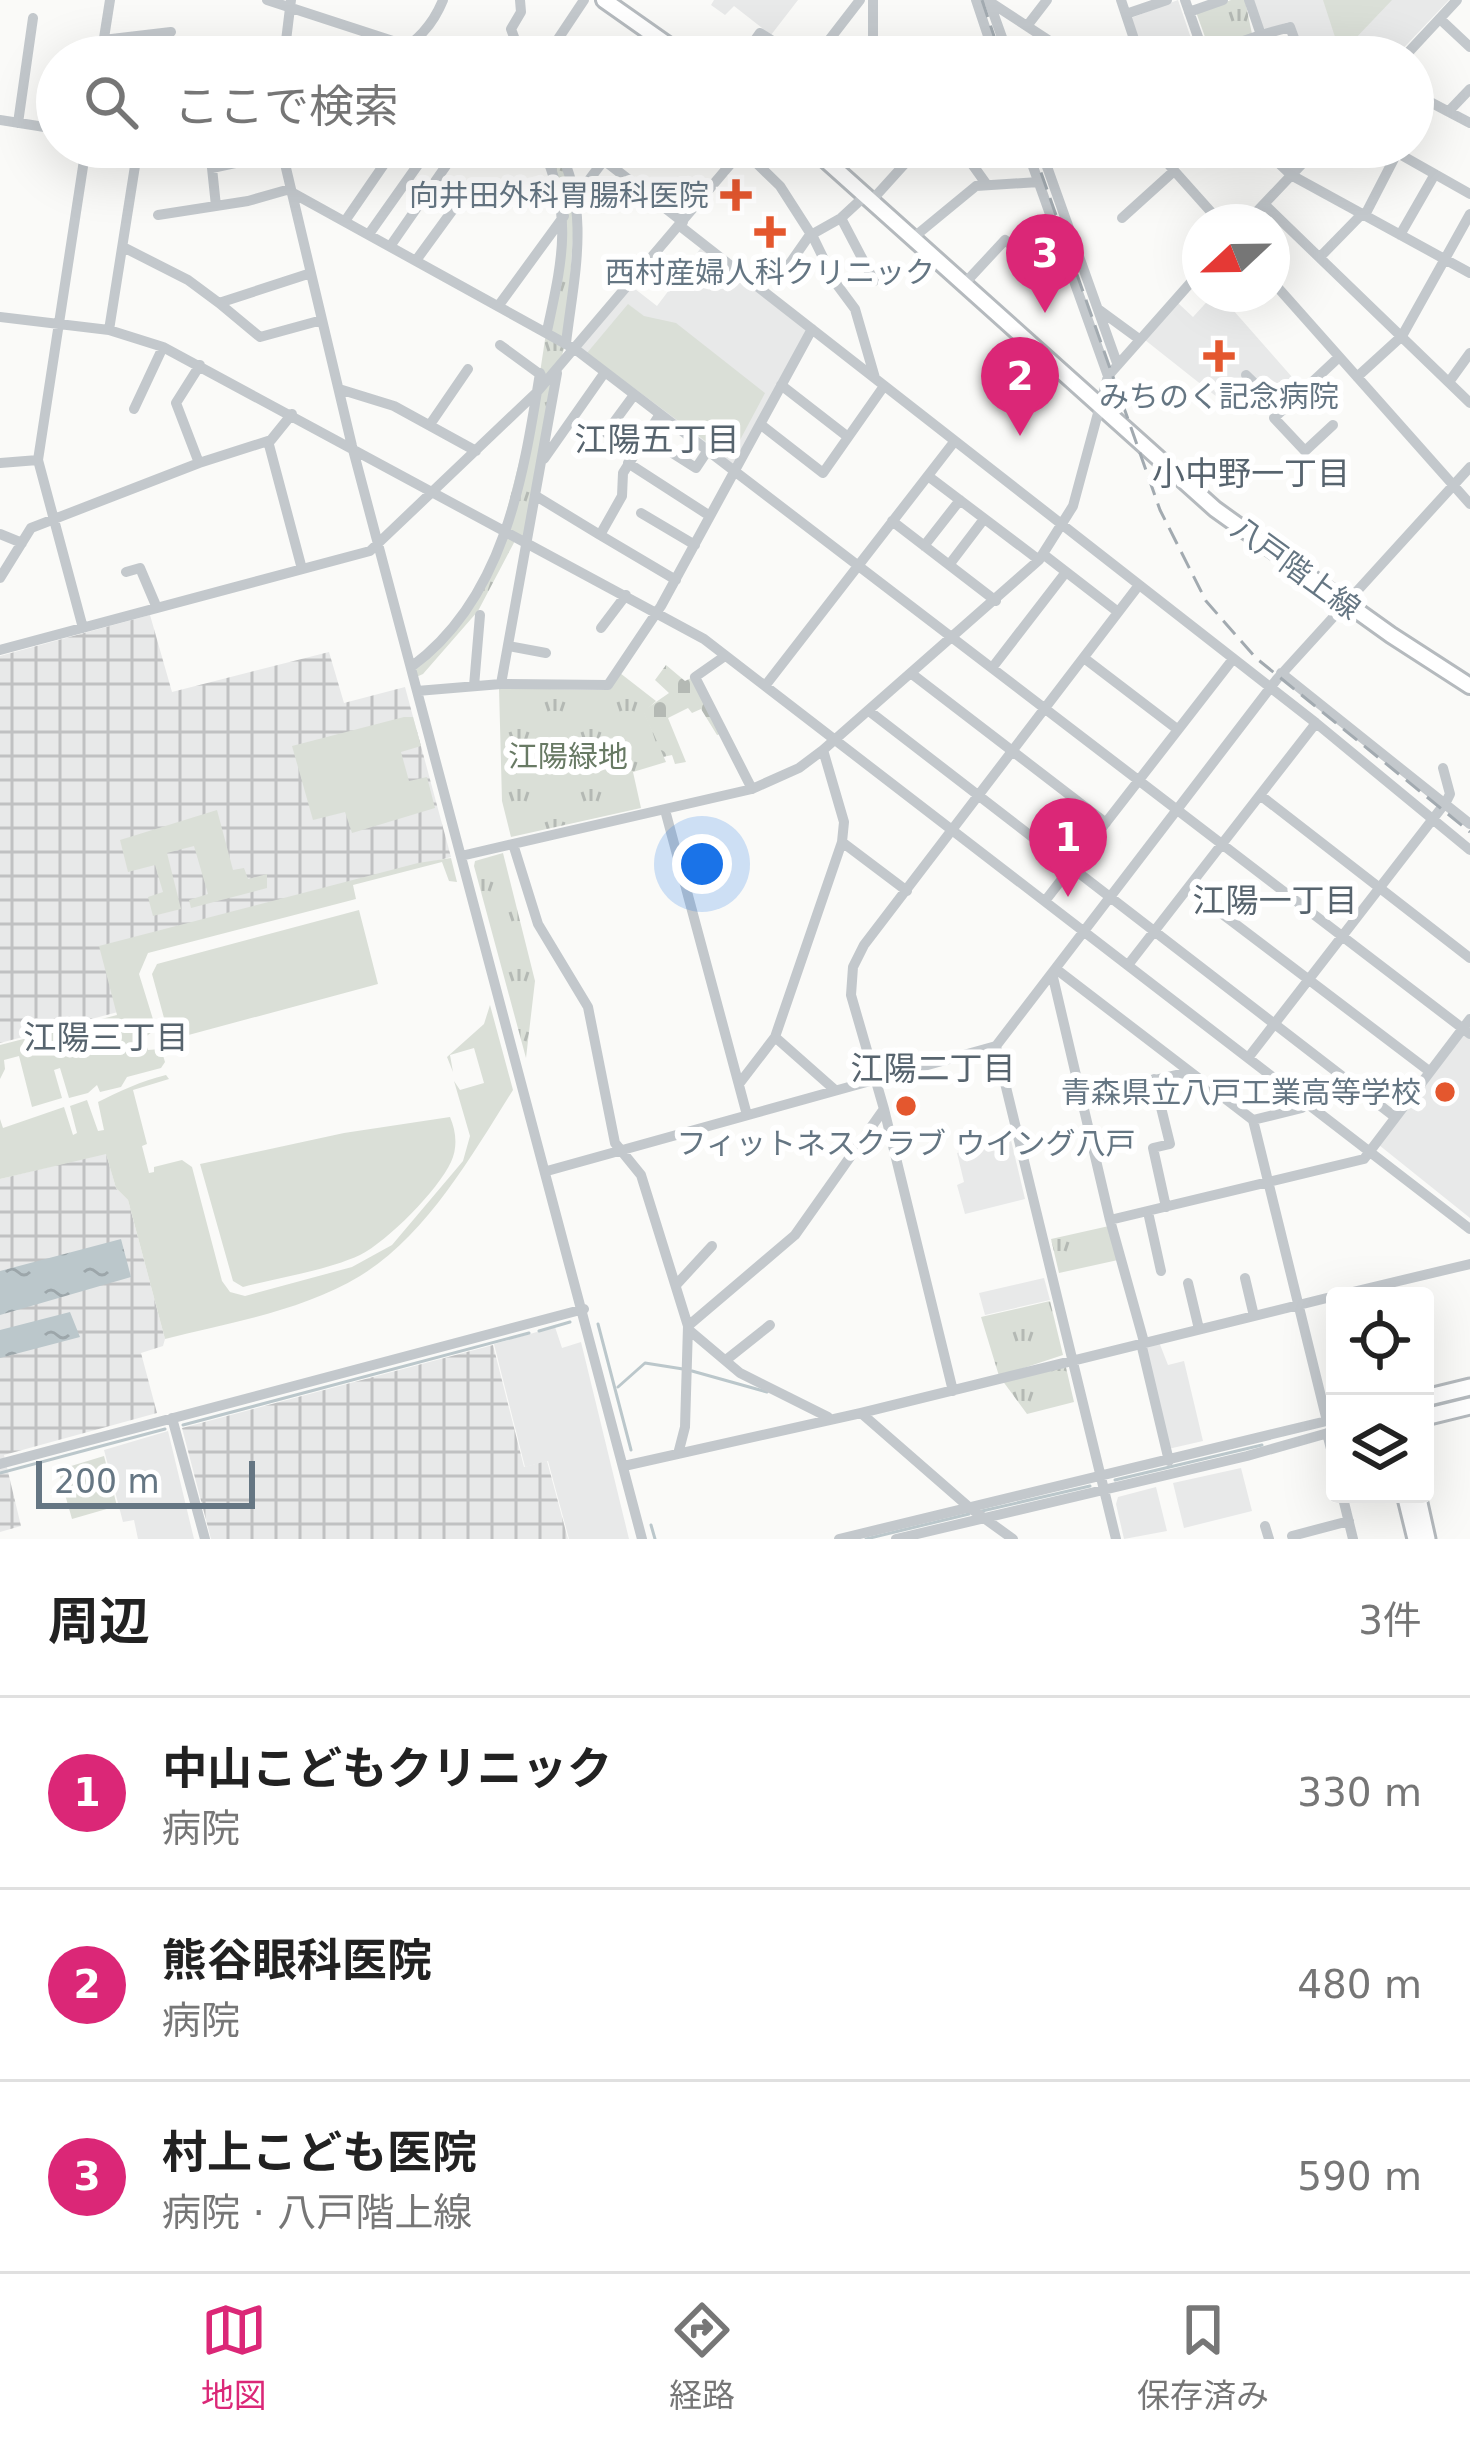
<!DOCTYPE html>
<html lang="ja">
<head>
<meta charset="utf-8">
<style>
	:root { --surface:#fff; --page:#f6f6f6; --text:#222; --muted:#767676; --line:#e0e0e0; --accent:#db2777 }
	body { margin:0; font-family:"DejaVu Sans","Noto Sans JP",sans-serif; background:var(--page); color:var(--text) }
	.controls { position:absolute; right:36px; bottom:36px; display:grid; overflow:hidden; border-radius:12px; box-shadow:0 12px 48px #0002 }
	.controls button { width:108px; height:108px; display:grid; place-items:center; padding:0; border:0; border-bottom:3px solid var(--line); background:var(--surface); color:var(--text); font:60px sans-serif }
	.compass { position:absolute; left:1182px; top:204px; width:108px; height:108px; border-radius:50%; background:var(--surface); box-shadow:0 12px 48px #0002; rotate:248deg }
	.scale { position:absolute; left:36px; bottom:30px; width:219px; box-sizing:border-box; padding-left:12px; border:6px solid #657683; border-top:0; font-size:33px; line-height:42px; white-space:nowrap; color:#657683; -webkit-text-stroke:9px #fff; paint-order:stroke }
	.you { position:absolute; left:702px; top:864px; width:42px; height:42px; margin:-30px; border:9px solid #fff; border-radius:50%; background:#1a73e8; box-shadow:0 0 0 18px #1a73e833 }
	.badge { display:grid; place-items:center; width:78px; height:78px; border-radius:50%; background:var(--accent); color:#fff; font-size:39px; font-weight:700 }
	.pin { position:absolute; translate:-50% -99px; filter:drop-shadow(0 3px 6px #0008) }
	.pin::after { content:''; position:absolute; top:63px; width:42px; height:36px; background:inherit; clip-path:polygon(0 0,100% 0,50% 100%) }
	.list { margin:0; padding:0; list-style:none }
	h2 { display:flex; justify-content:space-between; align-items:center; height:156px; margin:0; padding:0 48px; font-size:51px }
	h2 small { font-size:39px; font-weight:400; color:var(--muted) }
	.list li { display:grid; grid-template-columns:78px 1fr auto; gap:36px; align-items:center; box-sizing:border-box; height:192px; padding:0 48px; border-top:3px solid var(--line) }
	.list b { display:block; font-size:45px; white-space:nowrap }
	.list p { margin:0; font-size:39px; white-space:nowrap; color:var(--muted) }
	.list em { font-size:39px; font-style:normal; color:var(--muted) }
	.icon { flex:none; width:66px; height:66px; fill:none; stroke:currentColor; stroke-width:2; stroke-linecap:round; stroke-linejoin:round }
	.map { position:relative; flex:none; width:1470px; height:1539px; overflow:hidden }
	.search { position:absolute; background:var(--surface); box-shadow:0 12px 48px #0002; left:36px; right:36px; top:36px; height:132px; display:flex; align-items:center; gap:30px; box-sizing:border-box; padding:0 42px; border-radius:66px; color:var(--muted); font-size:45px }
	.sheet { height:732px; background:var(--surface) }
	nav { display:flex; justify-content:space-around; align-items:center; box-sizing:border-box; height:168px; border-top:3px solid var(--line); background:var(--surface); font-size:33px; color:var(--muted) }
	nav a { display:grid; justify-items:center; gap:6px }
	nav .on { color:var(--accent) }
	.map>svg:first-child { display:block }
</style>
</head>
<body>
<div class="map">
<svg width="1470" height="1539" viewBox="0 0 1470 1539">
	<defs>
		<pattern id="industrial-grid" width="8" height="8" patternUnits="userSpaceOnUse" patternTransform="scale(3)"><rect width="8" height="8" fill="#e8e9e9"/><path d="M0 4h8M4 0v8" fill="none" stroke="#c0c1c2"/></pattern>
		<pattern id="cemetery-stones" width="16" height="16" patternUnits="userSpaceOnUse" patternTransform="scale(3)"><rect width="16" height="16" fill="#dadfd7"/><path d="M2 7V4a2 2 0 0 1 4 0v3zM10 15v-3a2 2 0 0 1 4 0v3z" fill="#b4b9b4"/></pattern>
		<pattern id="park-tufts" width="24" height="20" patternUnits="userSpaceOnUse" patternTransform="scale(3)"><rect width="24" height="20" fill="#dadfd7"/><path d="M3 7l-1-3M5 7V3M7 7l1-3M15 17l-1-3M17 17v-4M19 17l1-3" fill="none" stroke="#b4b9b4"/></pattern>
		<pattern id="water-ripples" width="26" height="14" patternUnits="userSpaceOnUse" patternTransform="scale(3)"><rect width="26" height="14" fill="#bbc7cb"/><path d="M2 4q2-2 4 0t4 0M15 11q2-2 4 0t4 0" fill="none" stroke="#9ca6aa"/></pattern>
	</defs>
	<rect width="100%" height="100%" fill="#fafaf8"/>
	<path fill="#e8e9e9" d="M714,0H798L771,35L734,6L725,15L711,5Z
		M1178,0L1196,53L1185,57H1144L1131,18Z
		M1252,0H1449L1395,57H1304L1293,25L1288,22L1267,30L1261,27Z
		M703,245L812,329L734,470L575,349L630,285L657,306Z
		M1214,294H1219L1292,377L1271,396L1250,384L1236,397L1227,387L1217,397L1145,340L1178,303L1193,317Z
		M1464,1034L1470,1039V1218L1379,1145Z
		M1011,1140L1025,1199L965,1214L957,1185L964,1182L957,1153Z
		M1044,1278L1050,1300L985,1315L979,1293Z
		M555,1327L562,1348L581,1342L629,1539H569L548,1461L525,1467L494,1344Z
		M1159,1342L1168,1365L1184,1361L1203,1441L1168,1449L1143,1345Z
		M168,1431L194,1539H138L134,1520L123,1522L104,1450Z
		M1241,1468L1252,1511L1184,1528L1173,1483Z
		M1156,1487L1167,1531L1124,1539L1116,1504L1118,1497Z"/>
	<path fill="url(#industrial-grid)" d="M150,615L172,692L329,652L344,703L405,687L451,857L102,947L118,1012L0,1043V656Z
		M106,1153L116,1188L128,1200L165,1339L163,1346L141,1353L157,1413L4,1455L21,1526L0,1532V1179Z
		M493,1345L524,1467L547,1461L568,1539H211L182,1428Z"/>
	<path fill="#dadfd7" d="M1323,0H1392L1353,41L1335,37Z
		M628,304L644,316L676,323L765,393L731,457L728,458L587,353Z
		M404,717H413L421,746L401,752L409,781L427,777L435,808L352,833L345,812L313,820L292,746Z
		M217,810L233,870L244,868L248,879L267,874V888L191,908L189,900L208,894L194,846L167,853L181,909L153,916L148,897L163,892L155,865L128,872L120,840Z
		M451,858L457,882L449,881L442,862L353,885L356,899L148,953L139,974L156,1029L144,1038L148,1050L161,1049L165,1062L161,1068L127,1077L121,1087L100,1092L97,1085L88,1093L69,1098L60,1068L54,1070L62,1098L32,1107L19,1056L4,1060L5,1069L0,1079V1045L117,1015L99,946L418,863Z
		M359,910L378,984L170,1040L152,974L157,964Z
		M490,1005L513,1090C472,1155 427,1235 360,1276C302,1311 229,1323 165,1339L128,1200L116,1188L106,1154L0,1179V1119L3,1128L64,1107L73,1135L77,1133L70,1106L87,1100L98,1131L104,1130L98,1102C120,1091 141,1081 166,1075L169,1079L133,1090L147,1144L142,1146L149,1173L154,1172V1167L182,1160L192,1167L222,1281L230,1292L245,1296L352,1267L392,1245L463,1161L470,1136L454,1081L460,1090L484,1083L474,1048L450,1055L453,1072L447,1057L484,1024Z
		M450,1117C456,1131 458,1147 451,1162C438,1190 388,1241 360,1255C325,1271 281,1277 243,1287L233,1281L200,1164L344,1133Z
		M104,1456L117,1506L72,1519L58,1470Z"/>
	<path fill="url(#cemetery-stones)" d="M666,665L685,681L693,677L723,733L717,735L701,709L692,713L688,708L668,718L686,762L675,764L672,755L663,757L643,711L669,693L655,680Z"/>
	<path fill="url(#park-tufts)" d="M1231,0H1245L1252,34L1209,48L1196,12Z
		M542,147H558L576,190L566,343L557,370L526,541L517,537L478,611L423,674L414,678L411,667L461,615L495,557L537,392L564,216Z
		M620,673L656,701L644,712L666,762L633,772L641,808L511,837L502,801L499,688L605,690Z
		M503,853L535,981L526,1058L474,866L475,861Z
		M1109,1226L1118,1260L1059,1273L1051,1239Z
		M1050,1301L1063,1355L999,1376L981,1317Z
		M1065,1363L1074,1402L1027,1414L1002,1380Z"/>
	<path fill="url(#water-ripples)" d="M121,1239L131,1277L0,1315V1271Z
		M70,1312L80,1337L0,1358V1330Z"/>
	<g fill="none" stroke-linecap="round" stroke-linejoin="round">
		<path stroke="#bbc7cb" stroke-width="3" d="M598,1324L631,1450
			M539,1331L570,1322
			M692,1371L767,1392
			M618,1387L645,1363L683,1369
			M183,1425L529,1333
			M0,1473L165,1429
			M1115,1480L1262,1445
			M982,1511L1090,1486
			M651,1525L655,1539
			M866,1539L969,1514"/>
		<defs>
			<path id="major" d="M604,0L685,57
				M811,147L1215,509L1391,635L1470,686"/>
			<path id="highway" d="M1425,1398L1470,1387
				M1425,1417L1470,1406
				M1405,1494L1416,1539
				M1417,1494L1427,1539"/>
		</defs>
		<use href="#major" stroke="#b5babe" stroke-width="20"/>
		<use href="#highway" stroke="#b4b9bd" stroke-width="21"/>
		<path stroke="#c3c8cc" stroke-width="10" d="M267,0L442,57
			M873,0V57
			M976,0L995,57
			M987,0L1074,57
			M1121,0L1140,57
			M1185,0L1205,57
			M1249,0L1261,35L1290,27L1301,57
			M990,4L1009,57
			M1189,12L1223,0
			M1126,14L1167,0
			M1440,19L1470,47
			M1027,26L1047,0
			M103,40L171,32
			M594,54L598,57
			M101,57L110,0
			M284,57L291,0
			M394,57C417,40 432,27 443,0
			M503,57L514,37L511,29L521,12L520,0
			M546,57L584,0
			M634,57L649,32
			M743,57L760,33L779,45
			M816,57L860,0
			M1196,57L1261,35
			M1404,57L1457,0
			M1413,93L1470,123
			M1449,111L1470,89
			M0,120L57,129
			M18,123L33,18
			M281,147L352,446L642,1539
			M542,147C574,215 562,261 547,331
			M558,147C591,211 574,275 566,343
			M587,147L683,222
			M893,147L895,148
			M976,147L972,164L987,185
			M1026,147L1108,376
			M1040,147L1117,363
			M1153,147L1220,222
			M1262,147L1291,175L1470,273
			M1387,147L1470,194
			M743,150L780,186L814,239L835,282L855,309L875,378
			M839,168L850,147
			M291,192L575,349L1470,1034
			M577,196L604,160
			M873,199L920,147
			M1264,204L1470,403
			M216,206L212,168L282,153
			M158,215L248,201L290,189
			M1365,215L1397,153
			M841,218L874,281
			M1122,218L1174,171
			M345,221L396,147
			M1247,222L1318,147
			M680,226L1316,723L1470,850
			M369,234L427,152
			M1400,235L1435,174
			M914,237L976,186L1039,182
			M391,245L450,160L414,147
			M123,247L188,280L219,303L311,273
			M1320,257L1362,214
			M417,259L468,189
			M1272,281L1470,504
			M777,282L809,236L841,218L867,194
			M965,283L1005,240L1025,256L1056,229
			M219,303L260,337L322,320
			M499,305L564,216
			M1098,309L1139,339
			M0,317L109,330L163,347L704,639L1470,1229
			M109,330L138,147
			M500,345L541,375
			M1246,375L1282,410
			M1357,377L1402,336L1470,214
			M1449,382L1470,353
			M781,385L848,437
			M339,389L394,406L476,451
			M134,409L163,347
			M431,423L468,369
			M760,424L823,473L884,386
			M1333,425L1305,451L1274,418L1339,357
			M606,433L634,395
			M644,435L696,468L708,450
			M268,441L302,569
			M544,459L605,372
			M0,463L38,460
			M199,463L176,403L200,365
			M628,463L710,516
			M928,476L1039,560
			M536,496L600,535L622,496L623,473L660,414
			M641,513L695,545
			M892,521L996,601
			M0,534L22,543
			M600,535L676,580
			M924,546L960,500
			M1043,554L1118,612
			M949,565L984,519
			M126,572L140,568L157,608
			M0,578L31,528L199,463L271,440L292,414
			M83,628L38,460L86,147
			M601,628L626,595
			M508,646L546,653
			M0,650L370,551L537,392L745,147
			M725,656L695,677L752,789
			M1084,658L1177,729
			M411,667C504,599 523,479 540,373
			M992,668L1066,572
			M1281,673L1470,824
			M912,674L1106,823
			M501,684L557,373
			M474,686L480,615
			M765,686L954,442
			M417,691L501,684L608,685L661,606L812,329
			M869,711L1395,1117
			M1260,795L1470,958
			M665,810L747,1115
			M842,842L907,891
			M513,844L538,924L588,1007L615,1143L641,1175L688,1326L685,1427L678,1454
			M461,856L752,789L799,768L823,750L1039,560L1073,506L1108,376L1200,272
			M1188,888L1429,1071
			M1045,901L1233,659
			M1128,965L1316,723
			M1056,969L1253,1120L1327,1421
			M1052,973L1110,1220L1144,1342
			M775,1037L835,1090
			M996,1046L1116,1539
			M1248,1058L1446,802L1450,794L1443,768
			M1154,1079L1170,1144L1153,1148L1166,1207
			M739,1084L775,1037L842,842L844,822L823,750
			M1080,1097L1189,1072
			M1253,1120L1302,1108L1306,1103
			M547,1171L996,1046L1277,679L1470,467
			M1148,1212L1161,1271
			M1110,1220L1364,1159L1470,1019
			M1245,1278L1254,1316
			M1188,1283L1199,1329
			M676,1285L712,1246
			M1336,1296L1470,1264
			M688,1326L795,1235L884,1109
			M689,1330L740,1373L828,1417
			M1141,1343L1169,1461
			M726,1360L770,1325
			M953,1391L884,1109L851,995L853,967L864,945L1139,585
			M861,1413L970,1508L1013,1539
			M172,1418L205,1539
			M1327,1433L1335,1465
			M0,1464L584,1309
			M624,1466L861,1413L1335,1296
			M1342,1494L1353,1539
			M1265,1526L1269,1539
			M1292,1536L1349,1521
			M839,1539L1335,1419
			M896,1539L1247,1456L1335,1431"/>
		<use href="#major" stroke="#fff" stroke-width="14"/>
		<use href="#highway" stroke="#fff" stroke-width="15"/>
		<path stroke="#a2aab0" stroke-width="3" stroke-dasharray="18 9" stroke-linecap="butt" d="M982,0L1001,57
			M1032,147L1160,510L1206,601L1256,658L1470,832"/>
	</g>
	<g fill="#e4572e" stroke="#fff" stroke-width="4.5">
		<path d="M730 177h12v12h12v12h-12v12h-12v-12h-12v-12h12z"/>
		<path d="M764 214h12v12h12v12h-12v12h-12v-12h-12v-12h12z"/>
		<path d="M1213 338h12v12h12v12h-12v12h-12v-12h-12v-12h12z"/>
		<circle cx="1445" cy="1092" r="12"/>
		<circle cx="906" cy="1106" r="12"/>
	</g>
	<g text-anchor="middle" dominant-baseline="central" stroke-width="12" stroke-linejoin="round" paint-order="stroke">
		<g font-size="30" fill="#657683" stroke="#fff">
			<text x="709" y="195" text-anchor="end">向井田外科胃腸科医院</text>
			<text x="770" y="272">西村産婦人科クリニック</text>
			<text x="1219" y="396">みちのく記念病院</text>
			<text x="1421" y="1092" text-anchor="end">青森県立八戸工業高等学校</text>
			<text x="906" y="1143">フィットネスクラブ ウイング八戸</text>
		</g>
		<g font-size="30" fill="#657683" stroke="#fff">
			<text transform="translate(1296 568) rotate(36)">八戸階上線</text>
		</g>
		<g font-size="30" fill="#687a64" stroke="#fff">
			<text x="568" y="756">江陽緑地</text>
		</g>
		<g font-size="33" fill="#57646e" stroke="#fff">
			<text x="657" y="439">江陽五丁目</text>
			<text x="1251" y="473">小中野一丁目</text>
			<text x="1275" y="900">江陽一丁目</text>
			<text x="106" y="1037">江陽三丁目</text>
			<text x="933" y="1068">江陽二丁目</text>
		</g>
	</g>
</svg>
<div class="controls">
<button><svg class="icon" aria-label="locate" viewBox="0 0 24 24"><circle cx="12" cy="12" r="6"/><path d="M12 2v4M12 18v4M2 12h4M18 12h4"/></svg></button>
<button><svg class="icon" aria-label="layers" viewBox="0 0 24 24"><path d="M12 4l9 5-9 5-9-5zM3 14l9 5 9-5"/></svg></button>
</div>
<svg class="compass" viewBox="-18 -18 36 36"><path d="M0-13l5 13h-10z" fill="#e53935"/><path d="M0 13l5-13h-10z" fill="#767676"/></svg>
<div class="scale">200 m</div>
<div class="you"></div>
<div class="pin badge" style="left:1068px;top:897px">1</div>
<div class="pin badge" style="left:1020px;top:436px">2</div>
<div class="pin badge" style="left:1045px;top:313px">3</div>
<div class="search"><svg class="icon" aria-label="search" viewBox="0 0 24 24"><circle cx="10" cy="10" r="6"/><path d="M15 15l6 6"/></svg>ここで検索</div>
</div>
<section class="sheet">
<h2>周辺<small>3件</small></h2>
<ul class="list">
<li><span class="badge">1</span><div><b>中山こどもクリニック</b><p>病院</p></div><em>330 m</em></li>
<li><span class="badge">2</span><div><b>熊谷眼科医院</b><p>病院</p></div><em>480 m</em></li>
<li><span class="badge">3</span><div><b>村上こども医院</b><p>病院 · 八戸階上線</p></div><em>590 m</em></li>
</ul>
</section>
<nav>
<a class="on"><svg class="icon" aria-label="map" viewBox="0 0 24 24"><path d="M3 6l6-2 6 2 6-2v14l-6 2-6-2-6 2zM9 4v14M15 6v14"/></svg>地図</a>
<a><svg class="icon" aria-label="directions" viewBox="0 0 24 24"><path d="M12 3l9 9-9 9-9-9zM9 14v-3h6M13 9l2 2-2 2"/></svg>経路</a>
<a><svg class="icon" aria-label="saved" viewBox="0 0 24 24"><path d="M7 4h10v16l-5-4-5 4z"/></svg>保存済み</a>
</nav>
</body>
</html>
